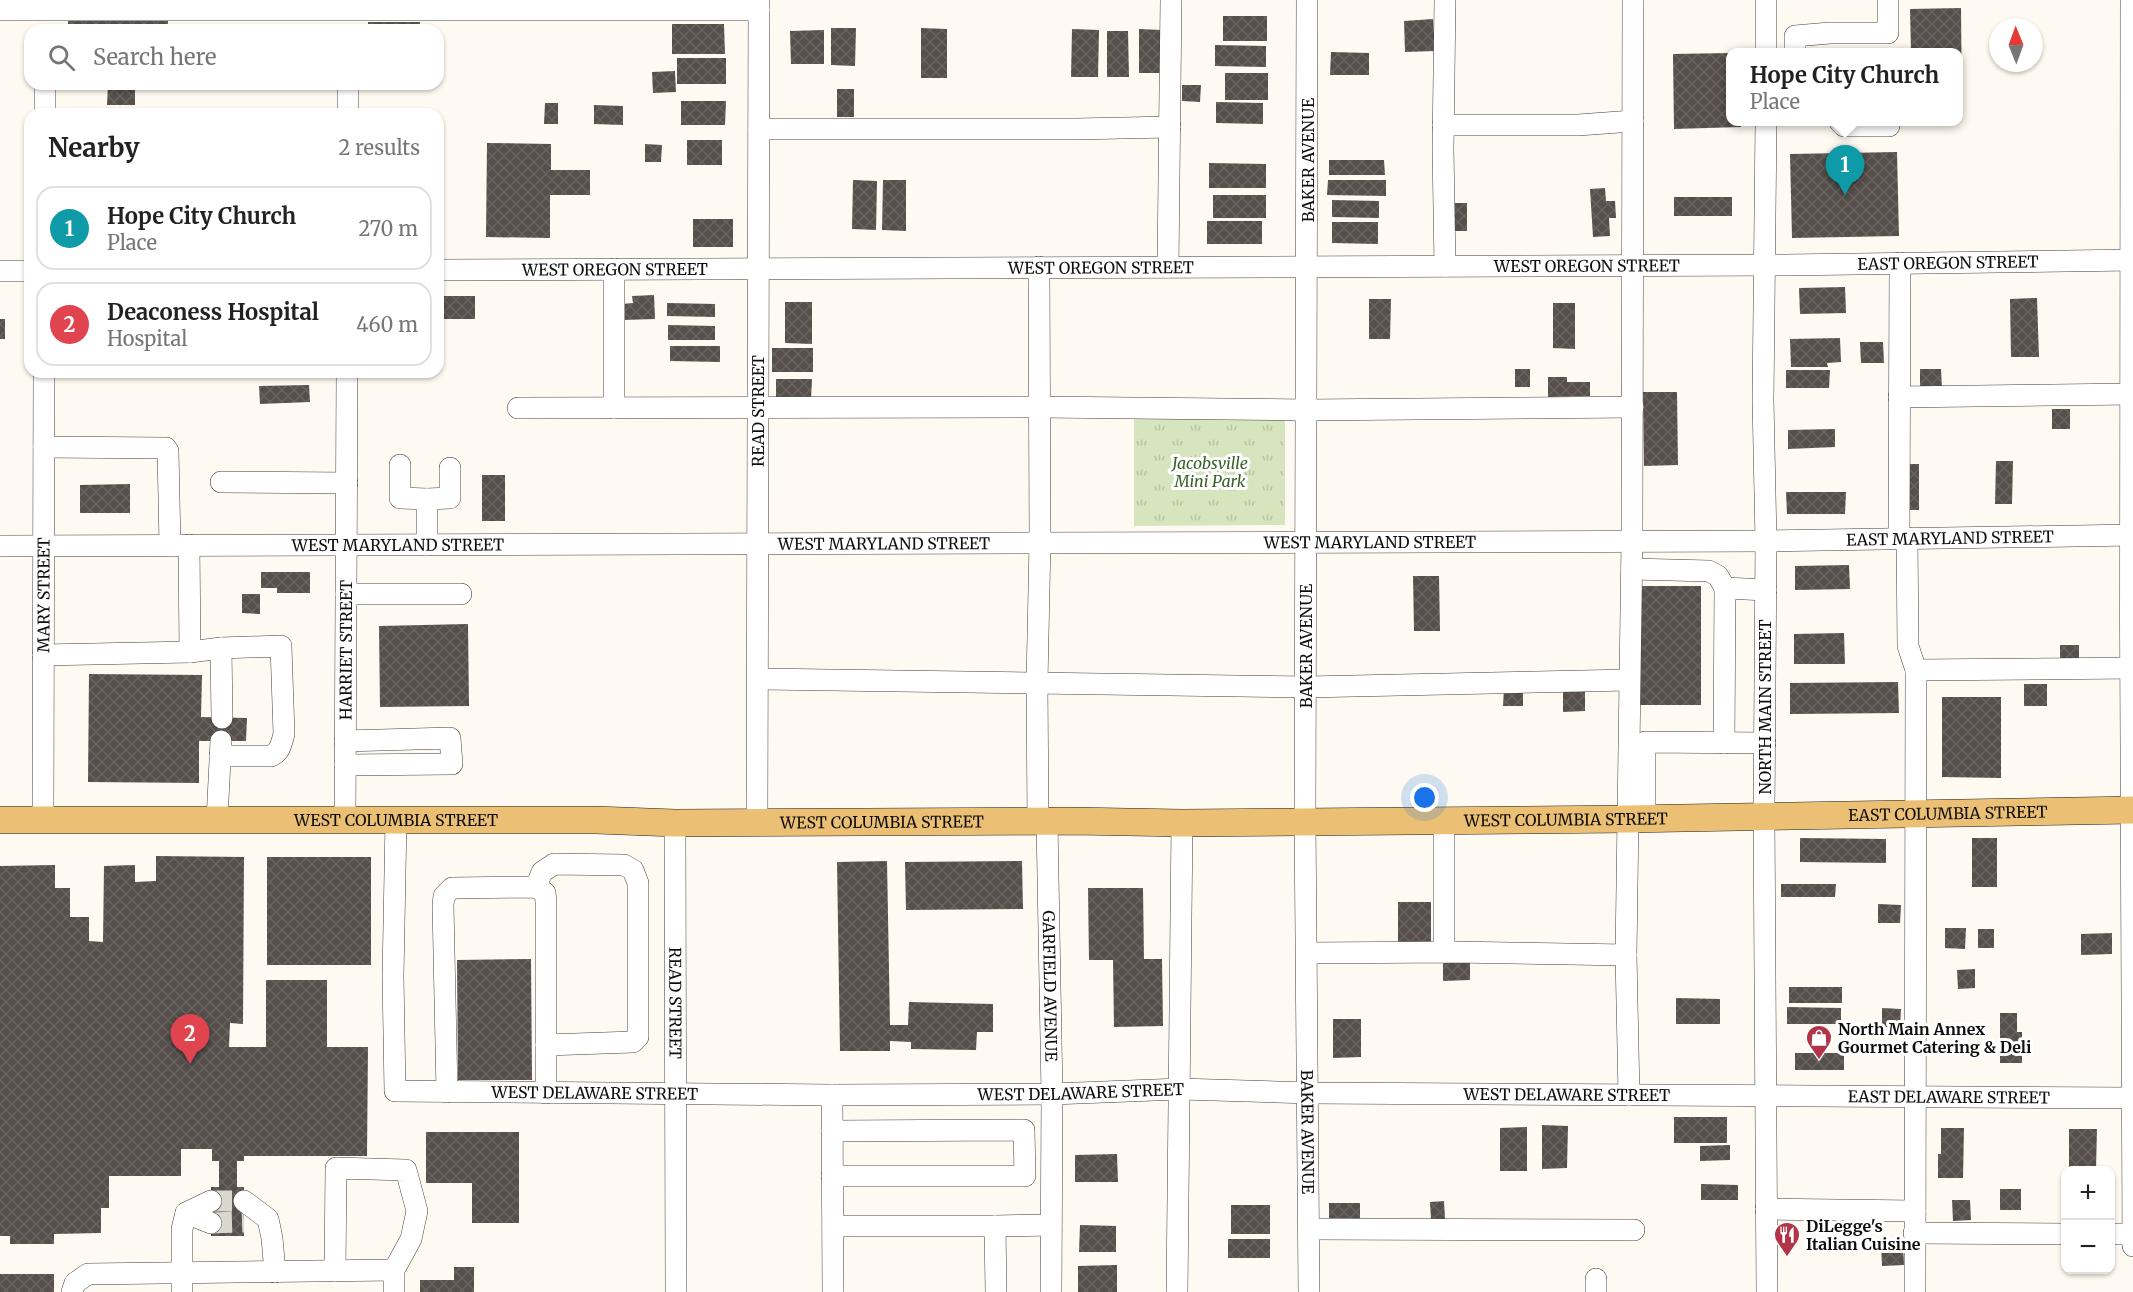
<!DOCTYPE html>
<html lang="en">
<head>
<meta charset="utf-8">
<style>
	:root { --surface:#fff; --page:#f6f6f6; --text:#222; --muted:#767676; --line:#e0e0e0; --accent:#0f766e }
	body { margin:0; font-family:Merriweather,serif; background:var(--page); color:var(--text) }
	.controls { position:absolute; right:18px; bottom:18px; display:grid; overflow:hidden; border-radius:12px; box-shadow:0 2px 4px #0004 }
	.controls button { width:54px; height:54px; display:grid; place-items:center; padding:0; border:0; border-bottom:2px solid var(--line); background:var(--surface); color:var(--text); font:30px sans-serif }
	.compass { position:absolute; left:1989px; top:18px; width:54px; height:54px; border-radius:50%; background:var(--surface); box-shadow:0 2px 4px #0004; rotate:359deg }
	.you { position:absolute; left:1425px; top:798px; width:21px; height:21px; margin:-15px; border:4px solid #fff; border-radius:50%; background:#1a73e8; box-shadow:0 0 0 9px #1a73e833 }
	.badge { display:grid; place-items:center; width:39px; height:39px; border-radius:50%; background:var(--accent); color:#fff; font-size:20px; font-weight:700 }
	.pin { position:absolute; translate:-50% -50px; filter:drop-shadow(0 2px 3px #0008) }
	.pin::after { content:''; position:absolute; top:32px; width:21px; height:18px; background:inherit; clip-path:polygon(0 0,100% 0,50% 100%) }
	.popup { position:absolute; left:1726px; top:48px; width:237px; height:78px; box-sizing:border-box; display:grid; place-content:center; border-radius:12px; background:var(--surface); filter:drop-shadow(0 2px 4px #0005); font-size:20px; white-space:nowrap; color:var(--muted) }
	.popup b { font-size:22px; color:var(--text) }
	.popup::after { content:''; position:absolute; left:50%; top:100%; margin-left:-12px; border:12px solid transparent; border-top-color:var(--surface) }
	.list { margin:0; padding:0; list-style:none }
	h2 { display:flex; justify-content:space-between; align-items:center; height:78px; margin:0; padding:0 24px; font-size:26px }
	h2 small { font-size:20px; font-weight:400; color:var(--muted) }
	.list li { display:grid; grid-template-columns:39px 1fr auto; gap:18px; align-items:center; box-sizing:border-box; height:84px; margin:0 12px 12px; padding:0 12px; border:2px solid var(--line); border-radius:18px }
	.list b { display:block; font-size:22px; white-space:nowrap }
	.list p { margin:0; font-size:20px; white-space:nowrap; color:var(--muted) }
	.list em { font-size:20px; font-style:normal; color:var(--muted) }
	.icon { flex:none; width:33px; height:33px; fill:none; stroke:currentColor; stroke-width:2; stroke-linecap:round; stroke-linejoin:round }
	.map { position:relative; flex:none; width:2133px; height:1292px; overflow:hidden }
	.search { position:absolute; background:var(--surface); box-shadow:0 2px 4px #0004; left:24px; top:24px; width:420px; height:66px; display:flex; align-items:center; gap:15px; box-sizing:border-box; padding:0 21px; border-radius:18px; color:var(--muted); font-size:22px }
	.panel { position:absolute; background:var(--surface); box-shadow:0 2px 4px #0004; left:24px; top:108px; width:420px; height:270px; border-radius:18px }
	.map>svg:first-child { display:block }
</style>
</head>
<body>
<div class="map">
<svg width="2133" height="1292" viewBox="0 0 2133 1292">
	<defs>
		<pattern id="park-tufts" width="24" height="20" patternUnits="userSpaceOnUse" patternTransform="scale(1.5)"><rect width="24" height="20" fill="#d7e5be"/><path d="M3 7l-1-3M5 7V3M7 7l1-3M15 17l-1-3M17 17v-4M19 17l1-3" fill="none" stroke="#b7c3a2"/></pattern>
		<pattern id="building-cross-hatch" width="8" height="8" patternUnits="userSpaceOnUse" patternTransform="scale(1.5)"><rect width="8" height="8" fill="#564f4c"/><path d="M0 0l8 8M0 8l8-8" fill="none" stroke="#696461"/></pattern>
	</defs>
	<rect width="100%" height="100%" fill="#fefaf1"/>
	<path fill="url(#park-tufts)" d="M1285,418V525L1134,526V419Z"/>
	<path fill="url(#building-cross-hatch)" d="M1961,8L1962,112H1959V52H1911L1910,9Z
		M1223,16H1267V41H1223Z
		M1433,19L1435,51L1405,52L1404,21Z
		M68,20L168,21V30H68Z
		M368,22H420V30H368Z
		M672,24H724L725,54H672Z
		M831,28H856L855,66L831,65Z
		M921,28L947,29V78H921Z
		M1072,29L1099,30L1098,77H1071Z
		M1139,29L1162,30L1161,73H1139Z
		M824,30V64H791L790,31Z
		M1107,31H1128L1129,77H1107Z
		M1215,45L1266,46V67L1215,66Z
		M1331,52L1369,53V75H1330Z
		M1731,53V122H1741V127L1674,129L1673,54Z
		M677,58H726V84H677Z
		M675,71L676,92L653,93L652,72Z
		M1225,73H1268V100H1225Z
		M108,84H135V105H107Z
		M1182,85H1201L1200,102L1182,101Z
		M837,89H854V117H837Z
		M681,101H726L725,125H681Z
		M1216,102L1263,103V124L1216,123Z
		M545,103H558V124H544Z
		M594,105L623,106V125L594,124Z
		M687,140H722V165H687Z
		M487,143L551,144V170H590V195H550V238L486,237Z
		M645,144L662,145L661,162H645Z
		M1897,152L1899,236L1792,238L1790,154Z
		M1329,160H1384L1385,175H1329Z
		M1209,163L1266,164V188H1209Z
		M853,180L877,181L876,230L852,229Z
		M883,180H906V231L882,230Z
		M1328,180H1386V196L1327,195Z
		M1605,188L1606,201H1615L1616,218H1609L1610,236L1593,237L1590,189Z
		M1213,195H1266V218H1213Z
		M1674,197H1732V216H1674Z
		M1332,200L1379,201V218L1332,217Z
		M1446,203H1467V231H1446Z
		M693,219H733V247H693Z
		M1207,221H1262V244H1207Z
		M1332,222H1378V244L1332,243Z
		M1845,287L1846,313L1800,314L1799,288Z
		M654,295L655,319L623,320L622,304L633,303L632,296Z
		M439,296H475V319H438Z
		M2037,298L2039,357H2011L2010,299Z
		M1369,299H1391L1390,339H1369Z
		M785,302H812V344L785,343Z
		M667,303L715,304V317L667,316Z
		M1553,303H1575V349L1553,348Z
		M0,319H5V339H0Z
		M668,325L715,326V340H668Z
		M1840,338L1841,362L1827,363L1828,367H1791L1790,339Z
		M1860,342H1883L1884,363H1861Z
		M670,346H720V362L670,361Z
		M772,348H813V372H772Z
		M1515,369H1530V387H1515Z
		M1920,369H1941L1942,389H1920Z
		M1786,370H1830L1829,388H1786Z
		M263,372H318V378H263Z
		M1548,377H1567V382H1590V396L1548,397Z
		M776,379H812L811,400H776Z
		M309,385L310,402L260,404L259,386Z
		M1643,392H1677L1678,465L1644,466Z
		M2052,409H2070V429H2052Z
		M1835,429V447L1788,449V430Z
		M1996,461H2013L2012,504H1995Z
		M1901,464H1919V510H1900Z
		M482,475H505V521H482Z
		M130,484V513H80V485Z
		M1786,492H1846L1845,514H1787Z
		M1849,565L1850,589L1795,590V566Z
		M261,572H310V593H277V588H261Z
		M1413,576H1439L1440,631H1414Z
		M1639,586H1701V705H1639Z
		M242,594H260V614L242,613Z
		M468,624L469,706L380,707L379,626Z
		M1844,633L1845,664H1794V634Z
		M2060,645H2079V666H2060Z
		M89,674L202,675L201,717L247,718L246,741H199V783L88,782Z
		M1898,682L1899,713L1790,714V683Z
		M2024,684H2047V706H2024Z
		M1585,687V711L1563,712V688Z
		M1504,688H1523V706H1503Z
		M1942,697H2001V778L1942,777Z
		M1800,838L1886,839V863L1800,862Z
		M1972,838H1997V887H1972Z
		M156,856L244,857L243,1024L230,1023L229,1047H266V980H327V1047H368L367,1156H244V1161H237V1187H244V1236H211V1187H219V1161H212V1149H181V1176H109V1208H101V1233L54,1234V1244H10V1236H0V866L55,865V888H70V917H89V941L103,942L104,866L135,865V882L156,881Z
		M267,857H371V965H267Z
		M887,861L890,1025H908L909,1002L993,1004V1032H977L976,1050L911,1049V1042L890,1041V1051H840L837,862Z
		M1022,861L1023,909L906,910L905,862Z
		M1781,884H1836L1835,897H1781Z
		M1088,888H1143L1144,959H1162L1163,1026L1114,1027L1113,960H1089Z
		M1398,902H1431V947H1398Z
		M1878,904L1901,905L1900,923H1878Z
		M1945,928H1966L1965,949L1945,948Z
		M1978,929H1994V948H1978Z
		M2112,933V954L2081,955V934Z
		M531,959L532,1080H458L457,960Z
		M1443,962H1470V980L1443,981Z
		M1975,969V988L1958,989L1957,970Z
		M1789,987H1842V1003H1789Z
		M1676,998L1720,999V1024H1676Z
		M1787,1007L1841,1008V1024H1787Z
		M1882,1008L1901,1009L1900,1027H1882Z
		M2000,1013H2017V1032H2022V1063H2000Z
		M1333,1019H1361V1057L1333,1058Z
		M1795,1053H1844V1070H1795Z
		M1674,1117H1727V1143H1674Z
		M1542,1125L1568,1126L1567,1168L1542,1169Z
		M1527,1127V1171H1500V1128Z
		M1941,1128H1964L1963,1178H1938V1154H1941Z
		M2069,1129H2097L2096,1170H2069Z
		M426,1132H519V1223H472V1183H426Z
		M1730,1145V1160L1700,1161V1146Z
		M1117,1154L1118,1182H1075V1155Z
		M1701,1184L1738,1185V1200H1701Z
		M2000,1189H2021V1210H2000Z
		M1952,1200H1970L1971,1220L1953,1221Z
		M1444,1201L1445,1219L1431,1220L1430,1202Z
		M1329,1203H1360V1221L1329,1220Z
		M1231,1205H1270V1234H1231Z
		M1080,1225L1116,1226V1252H1079Z
		M1228,1239H1270V1258H1228Z
		M1881,1244H1903L1904,1265L1882,1266Z
		M1117,1265V1292H1078V1266Z
		M454,1267H474V1292H420V1280H454Z
		M0,1274H54V1292H0Z"/>
	<g fill="none" stroke-linecap="round" stroke-linejoin="round">
		<path stroke="#dad7cf" stroke-width="21" stroke-dasharray="21 10" stroke-linecap="butt" d="M211,1201H244
			M211,1223L244,1222"/>
		<defs>
			<g id="minor">
				<path id="s1" d="M1307,0L1305,821L1309,1292"/>
				<path d="M1766,0V52"/>
				<path d="M2131,0C2131,415 2129,831 2133,1246"/>
				<path d="M0,10H759"/>
				<path d="M1795,52V36L1830,33H1888V0"/>
				<path d="M45,114V84"/>
				<path d="M348,114V84"/>
				<path d="M1766,122L1763,400L1766,541L1764,816L1767,1292"/>
				<path d="M1840,122L1844,126H1889"/>
				<path d="M1443,125H1578L1633,121"/>
				<path d="M759,129H1076L1170,127"/>
				<path d="M1445,266L1443,149L1445,0"/>
				<path d="M1168,267L1171,0"/>
				<path id="s2" d="M438,270L1785,265L2133,260"/>
				<path d="M0,271H30"/>
				<path d="M1899,397L2133,394"/>
				<path d="M518,408L1040,407L1306,410L1633,407"/>
				<path d="M614,408V269"/>
				<path d="M44,447L166,448L168,451L170,545"/>
				<path d="M400,465V498L427,499V545"/>
				<path d="M221,482L347,483"/>
				<path d="M427,499L450,498V468"/>
				<path d="M1899,538L1900,263"/>
				<path d="M1907,538L1908,646L1916,670"/>
				<path d="M189,545L190,652"/>
				<path id="s3" d="M0,546L1766,541L2133,535"/>
				<path d="M1632,569L1709,571L1718,576L1725,588"/>
				<path d="M346,594H461"/>
				<path d="M43,655L190,652L221,648L222,718"/>
				<path d="M758,679L1307,687L1629,680"/>
				<path d="M1724,743L1725,588L1766,590"/>
				<path d="M220,756H271C280,752 281,745 284,734L281,646L221,648"/>
				<path d="M345,765L452,764L450,738L345,741"/>
				<path id="s4" d="M43,819L44,372"/>
				<path d="M1645,819V742L1765,743"/>
				<path d="M217,820L221,741"/>
				<path d="M1444,820V952"/>
				<path id="s5" d="M345,821L347,372"/>
				<path id="s6" d="M396,821L393,976L395,1091L832,1095L1052,1094L1180,1089L1309,1093L2133,1098"/>
				<path id="s7" d="M757,822L759,0"/>
				<path d="M1038,822L1037,682L1040,543L1039,267"/>
				<path id="s8" d="M1047,822L1052,1094L1051,1292"/>
				<path id="s9" d="M675,823L676,1292"/>
				<path d="M536,887L542,872L554,864L624,865L633,870L638,883V1037L633,1042L546,1045"/>
				<path d="M1307,953L1453,952L1626,955L1632,542L1633,0"/>
				<path d="M1626,955L1629,1095"/>
				<path d="M447,1092L443,905L444,896L452,888L536,887L545,893L546,901V1093"/>
				<path d="M832,1095L833,1292"/>
				<path d="M832,1131L1024,1130L1025,1176H832"/>
				<path d="M244,1201L268,1219L272,1238L275,1272"/>
				<path d="M1766,1209L1915,1211"/>
				<path d="M186,1213L211,1223"/>
				<path d="M833,1226H995L996,1292"/>
				<path d="M995,1226L1051,1225"/>
				<path d="M1309,1229L1634,1230"/>
				<path d="M1914,1233L2066,1234"/>
				<path d="M2110,1234H2133"/>
				<path d="M335,1271L336,1168L406,1170L417,1211L411,1239L394,1270V1292"/>
				<path d="M1596,1279V1292"/>
				<path d="M72,1292L75,1283L88,1274L394,1270"/>
				<path d="M182,1292V1229L186,1213L211,1201"/>
				<path d="M1177,1292L1182,823"/>
				<path d="M1915,1292L1916,670L2133,668"/>
			</g>
			<g id="major">
				<path id="s10" d="M0,820H596L675,823L1073,821L1182,823L1628,819L2133,810"/>
			</g>
		</defs>
		<use href="#minor" stroke="#414141" stroke-width="22"/>
		<use href="#major" stroke="#1f1f1f" stroke-width="28"/>
		<use href="#minor" stroke="#fff" stroke-width="21"/>
		<use href="#major" stroke="#ebc074" stroke-width="27"/>
	</g>
	<defs>
		<symbol id="shop-pin" viewBox="-11 -11 22 30"><path d="M0 17L-7.5 6A9.5 9.5 0 1 1 7.5 6Z" fill="#b13449" stroke="#fff"/><path d="M-5-2.5h2.3a2.7 3.5 0 0 1 5.4 0H5L5.5 6h-11ZM-1.5-2.5h3a1.5 2.3 0 0 0-3 0Z" fill="#fff"/></symbol>
		<symbol id="restaurant-pin" viewBox="-11 -11 22 30"><path d="M0 17L-7.5 6A9.5 9.5 0 1 1 7.5 6Z" fill="#b13449" stroke="#fff"/><path d="M-5-6h1v4h1v-4h1v4h1v-4h1v5L-1.5 .5V6h-2V.5L-5-1ZM5-6V6H3V1.5H1.5Q1.5-4 5-6Z" fill="#fff"/></symbol>
	</defs>
	<g fill-rule="evenodd">
		<use href="#shop-pin" x="1804" y="1023" width="30" height="40"/>
		<use href="#restaurant-pin" x="1772" y="1220" width="30" height="40"/>
	</g>
	<g text-anchor="middle" dominant-baseline="central" stroke-width="6" stroke-linejoin="round" paint-order="stroke">
		<g font-size="16" fill="#0e0e0e" stroke="#fff">
			<text transform="translate(1308 160) rotate(-90)">BAKER AVENUE</text>
			<text stroke="none"><textPath href="#s2" startOffset="1510">EAST OREGON STREET</textPath></text>
			<text stroke="none"><textPath href="#s2" startOffset="1149">WEST OREGON STREET</textPath></text>
			<text stroke="none"><textPath href="#s2" startOffset="663">WEST OREGON STREET</textPath></text>
			<text stroke="none"><textPath href="#s2" startOffset="177">WEST OREGON STREET</textPath></text>
			<text stroke="none"><textPath href="#s7" startOffset="411">READ STREET</textPath></text>
			<text stroke="none"><textPath href="#s3" startOffset="1950">EAST MARYLAND STREET</textPath></text>
			<text stroke="none"><textPath href="#s3" startOffset="1370">WEST MARYLAND STREET</textPath></text>
			<text stroke="none"><textPath href="#s3" startOffset="884">WEST MARYLAND STREET</textPath></text>
			<text stroke="none"><textPath href="#s3" startOffset="398">WEST MARYLAND STREET</textPath></text>
			<text stroke="none"><textPath href="#s4" startOffset="224">MARY STREET</textPath></text>
			<text transform="translate(1306 646) rotate(-90)">BAKER AVENUE</text>
			<text stroke="none"><textPath href="#s5" startOffset="171">HARRIET STREET</textPath></text>
			<text transform="translate(1765 707) rotate(-90)">NORTH MAIN STREET</text>
			<text stroke="none"><textPath href="#s10" startOffset="1948">EAST COLUMBIA STREET</textPath></text>
			<text stroke="none"><textPath href="#s10" startOffset="1566">WEST COLUMBIA STREET</textPath></text>
			<text stroke="none"><textPath href="#s10" startOffset="396">WEST COLUMBIA STREET</textPath></text>
			<text stroke="none"><textPath href="#s10" startOffset="882">WEST COLUMBIA STREET</textPath></text>
			<text stroke="none"><textPath href="#s8" startOffset="164">GARFIELD AVENUE</textPath></text>
			<text stroke="none"><textPath href="#s9" startOffset="180">READ STREET</textPath></text>
			<text stroke="none"><textPath href="#s6" startOffset="956">WEST DELAWARE STREET</textPath></text>
			<text stroke="none"><textPath href="#s6" startOffset="470">WEST DELAWARE STREET</textPath></text>
			<text stroke="none"><textPath href="#s6" startOffset="1442">WEST DELAWARE STREET</textPath></text>
			<text stroke="none"><textPath href="#s6" startOffset="1824">EAST DELAWARE STREET</textPath></text>
			<text stroke="none"><textPath href="#s1" startOffset="1132">BAKER AVENUE</textPath></text>
		</g>
		<g font-size="16" font-style="italic" fill="#386025" stroke="#fff">
			<text x="1210" y="463">Jacobsville<tspan x="1210" dy="18">Mini Park</tspan></text>
		</g>
		<g font-size="16" font-weight="bold" fill="#0e0e0e" stroke="#fff" text-anchor="start">
			<text x="1838" y="1029">North Main Annex<tspan x="1838" dy="18">Gourmet Catering &amp; Deli</tspan></text>
			<text x="1806" y="1226">DiLegge's<tspan x="1806" dy="18">Italian Cuisine</tspan></text>
		</g>
	</g>
</svg>
<div class="controls">
<button>+</button>
<button>−</button>
</div>
<svg class="compass" viewBox="-18 -18 36 36"><path d="M0-13l5 13h-10z" fill="#e53935"/><path d="M0 13l5-13h-10z" fill="#767676"/></svg>
<div class="you"></div>
<div class="pin badge" style="left:1845px;top:195px;background:#0f9aa8">1</div>
<div class="popup"><b>Hope City Church</b>Place</div>
<div class="pin badge" style="left:190px;top:1064px;background:#e0444e">2</div>
<div class="search"><svg class="icon" aria-label="search" viewBox="0 0 24 24"><circle cx="10" cy="10" r="6"/><path d="M15 15l6 6"/></svg>Search here</div>
<section class="panel">
<h2>Nearby<small>2 results</small></h2>
<ul class="list">
<li><span class="badge" style="background:#0f9aa8">1</span><div><b>Hope City Church</b><p>Place</p></div><em>270 m</em></li>
<li><span class="badge" style="background:#e0444e">2</span><div><b>Deaconess Hospital</b><p>Hospital</p></div><em>460 m</em></li>
</ul>
</section>
</div>
</body>
</html>
